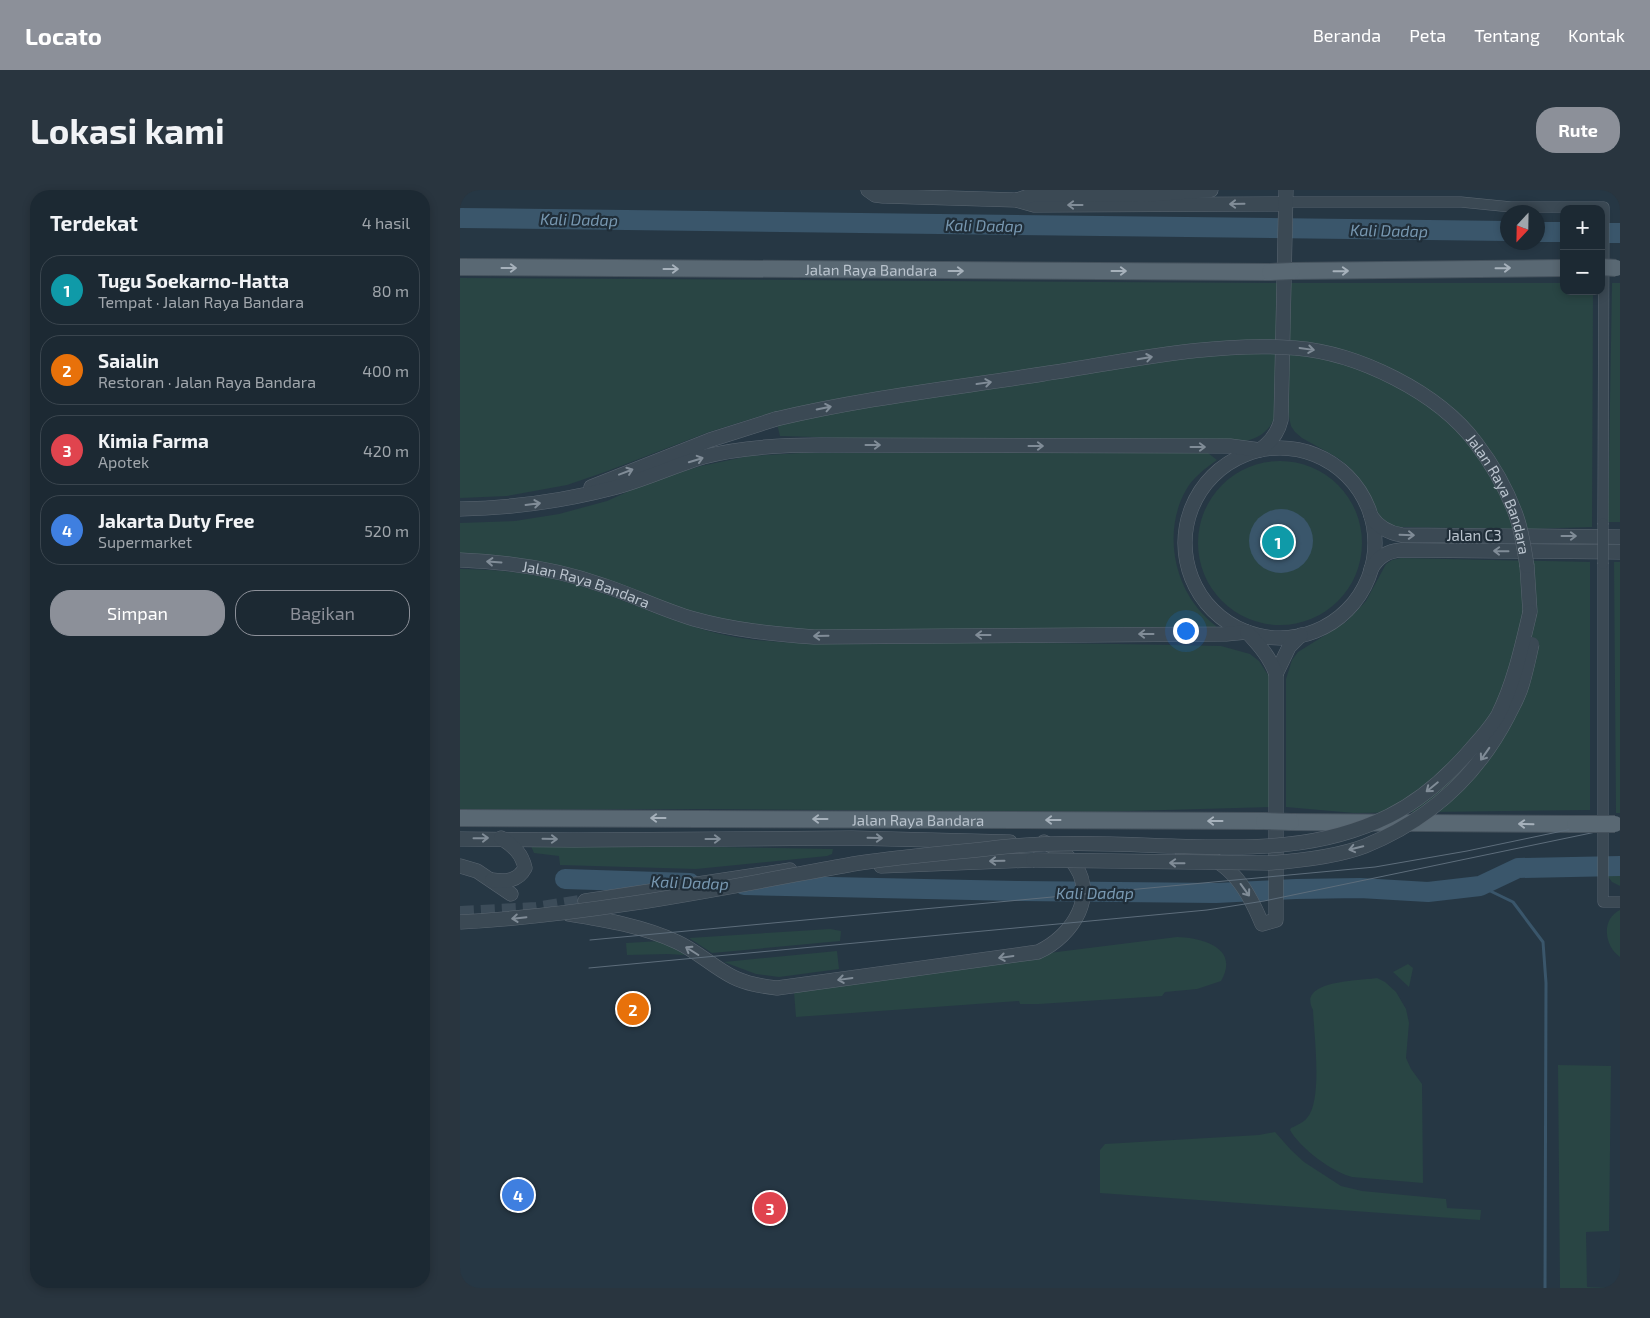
<!DOCTYPE html>
<html lang="id">
<head>
<meta charset="utf-8">
<style>
	:root { --surface:#1c2933; --page:#29353f; --text:#f1f3f6; --muted:#a0a6ac; --line:#3a454e; --accent:#8c9099 }
	body { margin:0; font-family:"Exo 2",sans-serif; background:var(--page); color:var(--text) }
	.controls { position:absolute; right:15px; top:15px; display:grid; overflow:hidden; border-radius:10px; box-shadow:0 2px 8px #0003 }
	.controls button { width:45px; height:45px; display:grid; place-items:center; padding:0; border:0; border-bottom:1px solid var(--line); background:var(--surface); color:var(--text); font:25px sans-serif }
	.compass { position:absolute; left:1040px; top:15px; width:45px; height:45px; border-radius:50%; background:var(--surface); box-shadow:0 2px 8px #0003; rotate:202deg }
	.you { position:absolute; left:725px; top:440px; width:18px; height:18px; margin:-12px; border:4px solid #fff; border-radius:50%; background:#1a73e8; box-shadow:0 0 0 8px #1a73e833 }
	.badge { display:grid; place-items:center; width:32px; height:32px; border-radius:50%; background:var(--accent); color:#fff; font-size:16px; font-weight:700 }
	.pin { position:absolute; translate:-50% -50%; border:2px solid #fff; box-shadow:0 1px 5px #0006 }
	.list { margin:0; padding:0; list-style:none }
	h2 { display:flex; justify-content:space-between; align-items:center; height:65px; margin:0; padding:0 20px; font-size:21px }
	h2 small { font-size:16px; font-weight:400; color:var(--muted) }
	.list li { display:grid; grid-template-columns:32px 1fr auto; gap:15px; align-items:center; box-sizing:border-box; height:70px; margin:0 10px 10px; padding:0 10px; border:1px solid var(--line); border-radius:20px }
	.list b { display:block; font-size:19px; white-space:nowrap }
	.list p { margin:0; font-size:16px; white-space:nowrap; color:var(--muted) }
	.list em { font-size:16px; font-style:normal; color:var(--muted) }
	.actions { display:flex; gap:10px; padding:15px 20px }
	.actions a { flex:1; padding:11px 0; border:1px solid var(--accent); border-radius:20px; text-align:center; font-size:18px; color:var(--accent) }
	.actions .main { background:var(--accent); color:#fff }
	.map { position:relative; flex:none; width:1160px; height:1098px; overflow:hidden; border-radius:20px }
	header { display:flex; align-items:center; gap:30px; box-sizing:border-box; height:70px; padding:0 25px; background:var(--accent); color:#fff }
	header strong { font-size:24px }
	nav { display:flex; gap:28px; margin-inline-start:auto; font-size:18px }
	.intro { display:flex; align-items:center; justify-content:space-between; box-sizing:border-box; height:120px; padding:0 30px }
	h1 { margin:0; font-size:35px }
	.button { padding:12px 22px; border-radius:20px; background:var(--accent); color:#fff; font-size:18px; font-weight:700 }
	main { display:flex; gap:30px; padding:0 30px }
	aside { flex:1; background:var(--surface); border-radius:20px; box-shadow:0 2px 8px #0003 }
	.map>svg:first-child { display:block }
</style>
</head>
<body>
<header>
<strong>Locato</strong>
<nav><a>Beranda</a><a>Peta</a><a>Tentang</a><a>Kontak</a></nav>
</header>
<div class="intro"><h1>Lokasi kami</h1><a class="button">Rute</a></div>
<main>
<aside>
<h2>Terdekat<small>4 hasil</small></h2>
<ul class="list">
<li><span class="badge" style="background:#0f9aa8">1</span><div><b>Tugu Soekarno-Hatta</b><p>Tempat · Jalan Raya Bandara</p></div><em>80 m</em></li>
<li><span class="badge" style="background:#e8710a">2</span><div><b>Saialin</b><p>Restoran · Jalan Raya Bandara</p></div><em>400 m</em></li>
<li><span class="badge" style="background:#e0444e">3</span><div><b>Kimia Farma</b><p>Apotek</p></div><em>420 m</em></li>
<li><span class="badge" style="background:#3f7fe0">4</span><div><b>Jakarta Duty Free</b><p>Supermarket</p></div><em>520 m</em></li>
</ul>
<div class="actions"><a class="main">Simpan</a><a>Bagikan</a></div>
</aside>
<div class="map">
<svg width="1160" height="1098" viewBox="0 0 1160 1098">
	<rect width="100%" height="100%" fill="#263744"/>
	<path fill="#294544" d="M0,88L818,93L816,224C811,239 801,248 785,251L578,248L419,249L320,246L314,222L249,242L145,282L107,295L47,306L0,308Z
		M829,93H1104V101H1133L1132,337L1068,339L935,337L922,331L908,302L890,278L878,268L842,248L835,242L831,236L827,218Z
		M1152,93H1160V332H1148Z
		M341,263H748L757,270C746,278 733,287 726,300C701,344 715,406 756,436L753,441H342L293,436L248,427L147,393L0,366V333L55,331L99,324L147,311L189,292L241,276L289,266Z
		M738 353a82 82 0 1 1 164 0a82 82 0 1 1-164 0Z
		M941,368L1130,372V620L894,623L826,617V489L832,470L838,462L886,432L906,411L926,374L932,370Z
		M1154,372H1160V623H1156Z
		M0,379C44,379 87,385 130,399C182,416 233,442 288,449C352,457 417,453 482,453C575,452 668,454 761,456L790,464L799,471L814,494L812,617L635,622L246,619L0,620Z
		M70,654L373,659L372,664L367,666L236,679L100,675L99,666L74,663Z
		M1146,684H1160V696L1152,692Z
		M1160,720V767C1144,756 1141,729 1160,720Z
		M370,739L381,741L380,751L252,763L229,748Z
		M717,747C743,748 780,758 761,791L737,799L705,802L702,806L579,814H560L559,811L336,827L334,802L589,763Z
		M201,751L220,760L225,765L208,764L167,765L166,753Z
		M377,761L379,779L319,787L296,784L264,772Z
		M948,774L953,778L949,797L933,782Z
		M917,788L925,792L936,802L946,819L949,833L946,868L951,879L962,894L963,993L892,987C872,982 840,958 830,940L831,938C837,935 843,933 847,928C863,910 854,845 853,820C837,790 899,791 917,788Z
		M1098,875L1151,876L1149,1041L1126,1042L1127,1097L1150,1098H1100Z
		M815,942L831,960L844,972L881,996L902,1001L986,1009L987,1018L1021,1020L1020,1030L640,1003V960L645,954L799,945Z"/>
	<path fill="#3a566b" d="M789 351a32 32 0 1 1 64 0a32 32 0 1 1-64 0Z"/>
	<g fill="none" stroke-linecap="round" stroke-linejoin="round">
		<path stroke="#3a566b" stroke-width="3" d="M1020,696L1053,712L1083,752L1086,793L1085,1098"/>
		<path stroke="#3a566b" stroke-width="20" d="M0,28L1048,41
			M1078,42H1104
			M1141,43H1160
			M105,689L230,693
			M284,695L560,701L756,703L836,699L900,698L968,702L1020,696L1058,678L1160,676"/>
		<path stroke="#3c4c59" stroke-width="14" stroke-dasharray="14 7" stroke-linecap="butt" d="M0,723L76,719L125,711"/>
		<defs>
			<path id="minor" d="M826,12H1001L1051,17H1144L1143,333
				M1143,374V712H1160"/>
			<g id="tertiary">
				<path d="M408,0L415,5L423,6L556,10L574,15L826,14"/>
				<path d="M557,10L575,4L682,5L751,0"/>
				<circle cx="820" cy="353" r="95"/>
				<path d="M131,297L250,250L316,229"/>
				<path d="M0,319C52,318 103,311 153,298C184,290 213,276 243,267C281,257 321,255 360,255L770,256L800,260C811,252 818,243 821,230L826,0"/>
				<path d="M911,326C918,337 929,343 942,345L1160,347"/>
				<path id="s1" d="M0,370C50,372 98,379 145,396C175,406 203,420 234,429C273,440 314,444 354,447L766,444L787,442"/>
				<path d="M1067,376L1070,422"/>
				<path d="M911,379C918,367 927,361 941,360L1160,362"/>
				<path d="M816,484L829,457L841,445"/>
				<path d="M0,649L114,650L392,648L550,652"/>
				<path d="M722,661C766,663 787,697 802,734L816,730V484C810,467 799,455 787,442"/>
				<path d="M0,676L17,681L51,704"/>
				<path d="M421,676L573,670"/>
				<path d="M32,690C46,692 58,691 65,678C62,664 54,656 41,648"/>
				<path d="M125,711L330,680"/>
				<path d="M109,724C146,730 183,736 217,752C237,761 253,777 273,787C287,794 302,796 317,798L578,762C613,746 641,703 610,669C603,661 593,657 584,652"/>
			</g>
			<g id="primary">
				<path id="s2" d="M0,77L810,82"/>
				<path d="M832,81L1104,78"/>
				<path id="s3" d="M0,628L804,631"/>
				<path d="M831,632L1115,634"/>
			</g>
		</defs>
		<use href="#minor" stroke="#5a6671" stroke-width="11"/>
		<use href="#tertiary" stroke="#5a6671" stroke-width="15"/>
		<use href="#primary" stroke="#45525d" stroke-width="18"/>
		<use href="#minor" stroke="#3b4954" stroke-width="10"/>
		<use href="#tertiary" stroke="#3b4954" stroke-width="14"/>
		<use href="#primary" stroke="#596873" stroke-width="16"/>
		<path stroke="#5d6d7b" stroke-width="1" d="M130,750L915,677L1007,661L1160,629
			M129,778L747,720L804,711L1160,637"/>
		<defs>
			<path id="minor-bridge" d="M1143,374V333"/>
			<g id="tertiary-bridge">
				<path id="s4" d="M316,229C404,208 494,198 583,184C663,172 754,151 835,158C898,163 978,202 1016,253C1032,274 1047,300 1056,325C1062,341 1064,359 1067,376"/>
				<path d="M573,670L809,673C837,671 879,666 905,656C969,630 1017,586 1048,526C1053,516 1059,506 1062,495C1066,482 1069,468 1072,454"/>
				<path d="M0,732C133,725 262,698 393,674C442,666 493,663 542,657C598,651 655,654 711,656C787,658 858,661 929,626C961,610 989,585 1012,558C1021,548 1031,537 1038,525C1054,493 1062,456 1070,422"/>
			</g>
			<path id="primary-bridge" d="M1141,77L1156,78
				M810,82L832,81
				M804,631L831,632
				M1115,634H1155"/>
		</defs>
		<use href="#minor-bridge" stroke="#5a6671" stroke-width="11" stroke-linecap="butt"/>
		<use href="#tertiary-bridge" stroke="#5a6671" stroke-width="15" stroke-linecap="butt"/>
		<use href="#primary-bridge" stroke="#45525d" stroke-width="18" stroke-linecap="butt"/>
		<use href="#minor-bridge" stroke="#3b4954" stroke-width="10"/>
		<use href="#tertiary-bridge" stroke="#3b4954" stroke-width="14"/>
		<use href="#primary-bridge" stroke="#596873" stroke-width="16"/>
	</g>
	<defs><path id="oneway-shaft" d="M-6 0H5M1.5-3L5.5 0L1.5 3" fill="none" stroke-width="1.6" stroke-linecap="round" stroke-linejoin="round" transform="scale(1.25)"/></defs>
	<g stroke="#808c97">
		<use href="#oneway-shaft" transform="translate(777 14) rotate(179)"/>
		<use href="#oneway-shaft" transform="translate(615 15) rotate(-180)"/>
		<use href="#oneway-shaft" transform="translate(847 159) rotate(8)"/>
		<use href="#oneway-shaft" transform="translate(685 168) rotate(-9)"/>
		<use href="#oneway-shaft" transform="translate(524 193) rotate(-8)"/>
		<use href="#oneway-shaft" transform="translate(364 218) rotate(-11)"/>
		<use href="#oneway-shaft" transform="translate(413 255)"/>
		<use href="#oneway-shaft" transform="translate(576 256)"/>
		<use href="#oneway-shaft" transform="translate(738 257)"/>
		<use href="#oneway-shaft" transform="translate(236 270) rotate(-17)"/>
		<use href="#oneway-shaft" transform="translate(166 282) rotate(-21)"/>
		<use href="#oneway-shaft" transform="translate(73 314) rotate(-7)"/>
		<use href="#oneway-shaft" transform="translate(947 345) rotate(2)"/>
		<use href="#oneway-shaft" transform="translate(1109 346)"/>
		<use href="#oneway-shaft" transform="translate(1041 361) rotate(-179)"/>
		<use href="#oneway-shaft" transform="translate(34 372) rotate(-176)"/>
		<use href="#oneway-shaft" transform="translate(686 444) rotate(180)"/>
		<use href="#oneway-shaft" transform="translate(523 445) rotate(180)"/>
		<use href="#oneway-shaft" transform="translate(361 446) rotate(179)"/>
		<use href="#oneway-shaft" transform="translate(1025 564) rotate(125)"/>
		<use href="#oneway-shaft" transform="translate(972 597) rotate(141)"/>
		<use href="#oneway-shaft" transform="translate(21 648) rotate(-1)"/>
		<use href="#oneway-shaft" transform="translate(415 648) rotate(1)"/>
		<use href="#oneway-shaft" transform="translate(90 649) rotate(1)"/>
		<use href="#oneway-shaft" transform="translate(253 649)"/>
		<use href="#oneway-shaft" transform="translate(896 658) rotate(166)"/>
		<use href="#oneway-shaft" transform="translate(537 671) rotate(179)"/>
		<use href="#oneway-shaft" transform="translate(717 673) rotate(-179)"/>
		<use href="#oneway-shaft" transform="translate(785 700) rotate(54)"/>
		<use href="#oneway-shaft" transform="translate(59 728) rotate(174)"/>
		<use href="#oneway-shaft" transform="translate(232 761) rotate(-148)"/>
		<use href="#oneway-shaft" transform="translate(546 767) rotate(172)"/>
		<use href="#oneway-shaft" transform="translate(385 789) rotate(172)"/>
	</g>
	<g stroke="#a6b1bb">
		<use href="#oneway-shaft" transform="translate(49 78)"/>
		<use href="#oneway-shaft" transform="translate(1043 78) rotate(-1)"/>
		<use href="#oneway-shaft" transform="translate(211 79)"/>
		<use href="#oneway-shaft" transform="translate(496 81)"/>
		<use href="#oneway-shaft" transform="translate(659 81)"/>
		<use href="#oneway-shaft" transform="translate(881 81) rotate(-1)"/>
		<use href="#oneway-shaft" transform="translate(198 628) rotate(-180)"/>
		<use href="#oneway-shaft" transform="translate(360 629) rotate(-180)"/>
		<use href="#oneway-shaft" transform="translate(593 630) rotate(-180)"/>
		<use href="#oneway-shaft" transform="translate(755 631) rotate(-180)"/>
		<use href="#oneway-shaft" transform="translate(1066 634) rotate(-179)"/>
	</g>
	<g text-anchor="middle" dominant-baseline="central" stroke-width="4.5" stroke-linejoin="round" paint-order="stroke">
		<g font-size="15" fill="#b9c3cd" stroke="#202e39">
			<text stroke="none"><textPath href="#s2" startOffset="411">Jalan Raya Bandara</textPath></text>
			<text stroke="none"><textPath href="#s4" startOffset="791">Jalan Raya Bandara</textPath></text>
			<text x="1014" y="345">Jalan C3</text>
			<text stroke="none"><textPath href="#s1" startOffset="129">Jalan Raya Bandara</textPath></text>
			<text stroke="none"><textPath href="#s3" startOffset="458">Jalan Raya Bandara</textPath></text>
		</g>
		<g font-size="16" font-style="italic" fill="#7898b1" stroke="#202e39">
			<text transform="translate(119 29) rotate(1)">Kali Dadap</text>
			<text transform="translate(524 35) rotate(1)">Kali Dadap</text>
			<text transform="translate(929 40) rotate(1)">Kali Dadap</text>
			<text transform="translate(230 692) rotate(2)">Kali Dadap</text>
			<text x="635" y="702">Kali Dadap</text>
		</g>
	</g>
</svg>
<div class="controls">
<button>+</button>
<button>−</button>
</div>
<svg class="compass" viewBox="-18 -18 36 36"><path d="M0-13l5 13h-10z" fill="#e53935"/><path d="M0 13l5-13h-10z" fill="#a0a6ac"/></svg>
<div class="you"></div>
<div class="pin badge" style="left:818px;top:352px;background:#0f9aa8">1</div>
<div class="pin badge" style="left:173px;top:819px;background:#e8710a">2</div>
<div class="pin badge" style="left:310px;top:1018px;background:#e0444e">3</div>
<div class="pin badge" style="left:58px;top:1005px;background:#3f7fe0">4</div>
</div>
</main>
</body>
</html>
